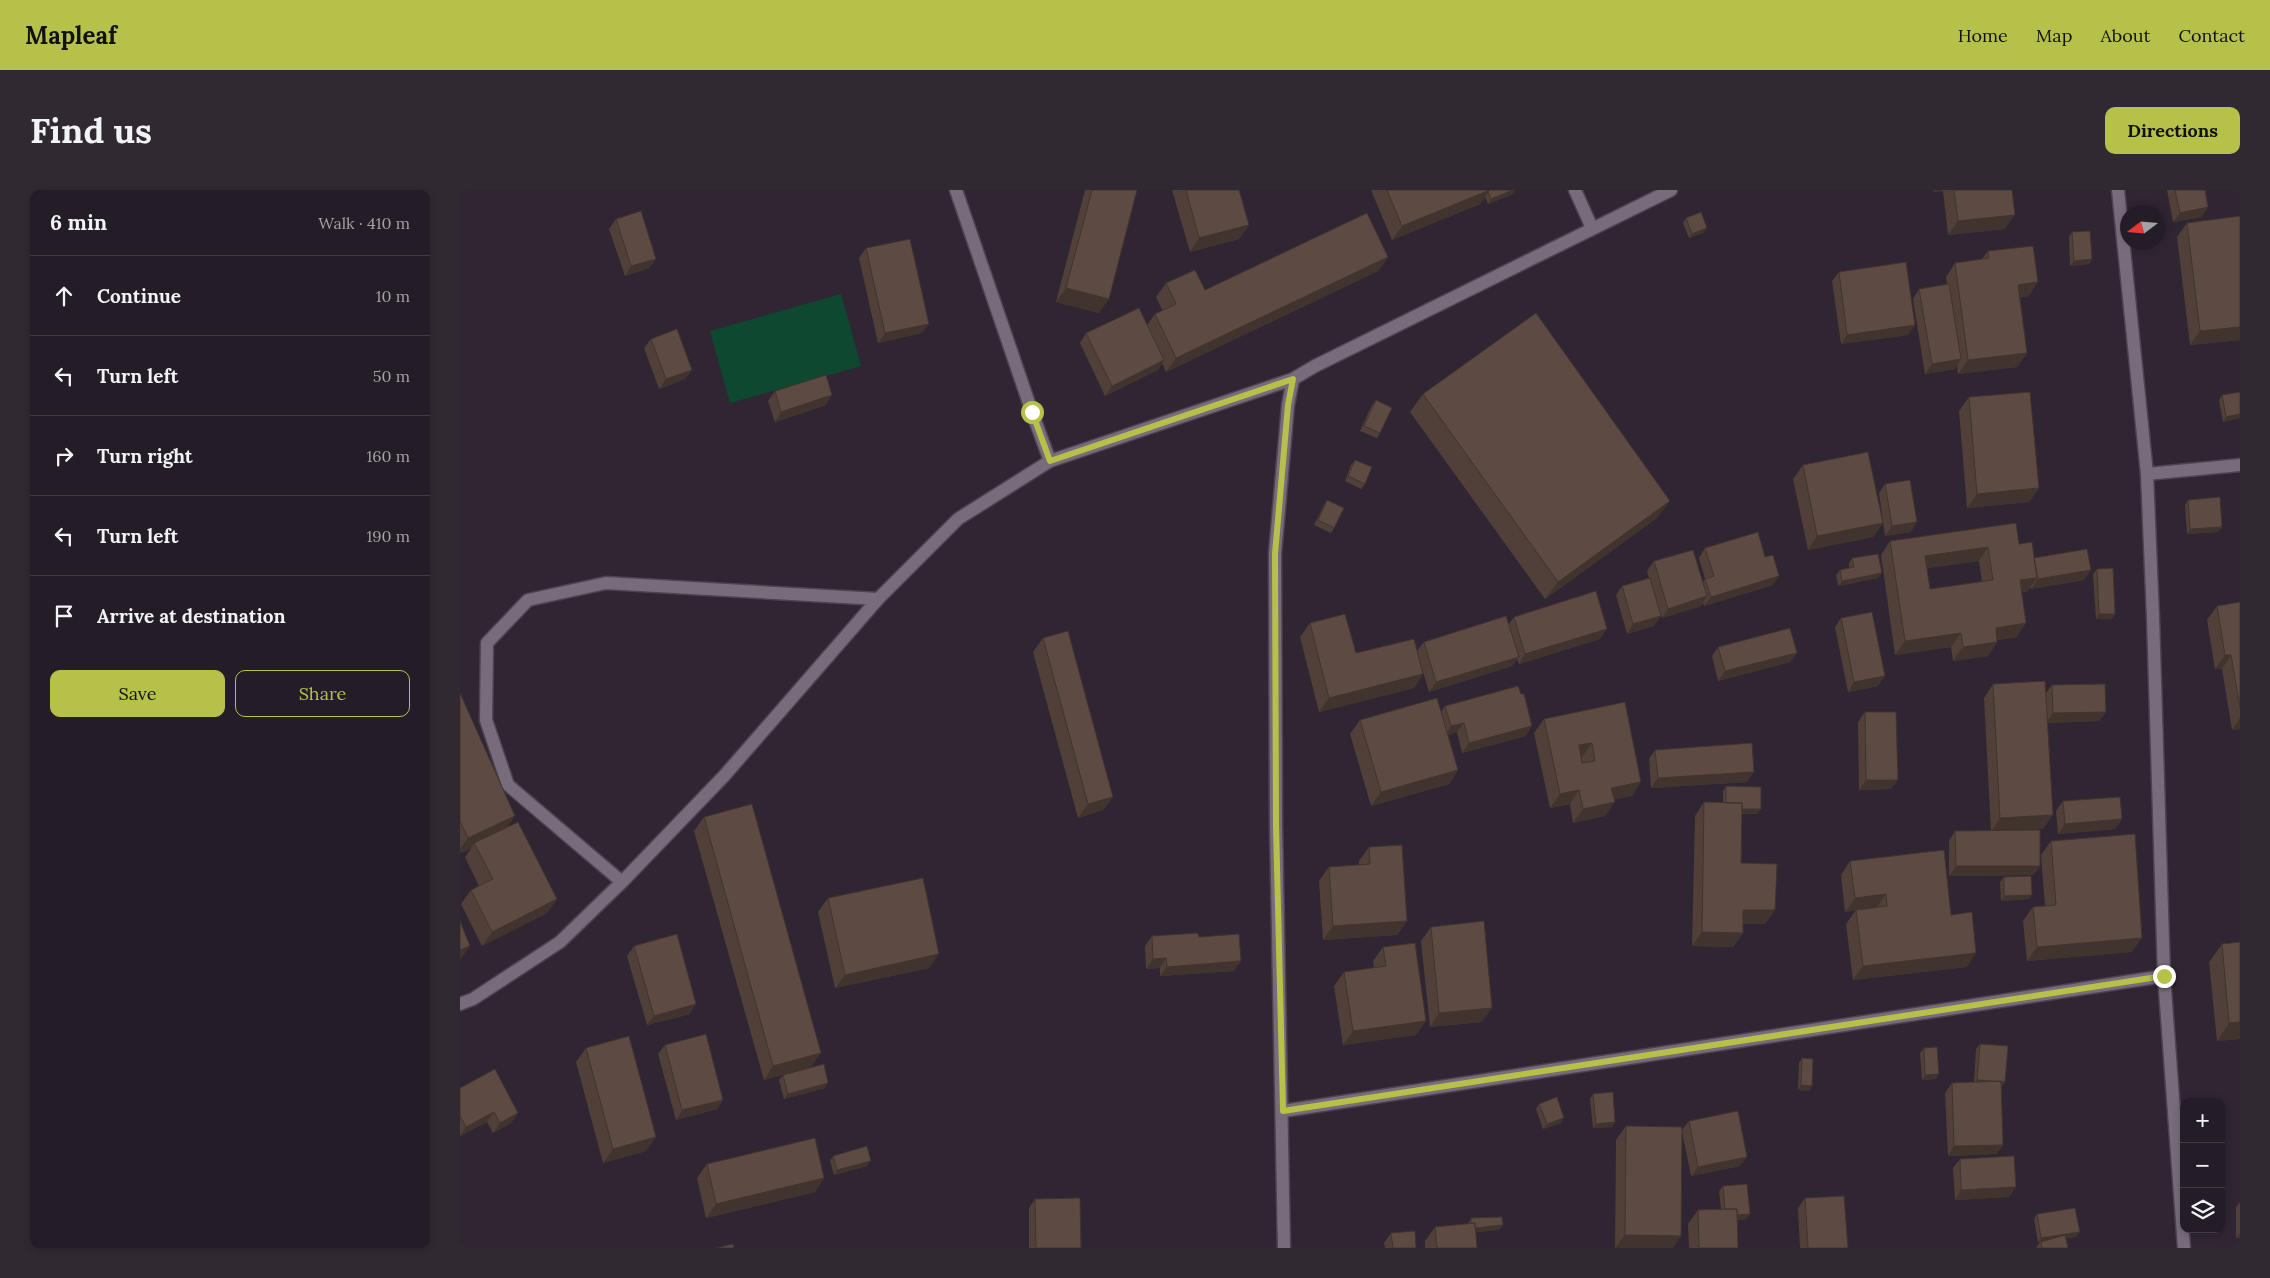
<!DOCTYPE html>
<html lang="en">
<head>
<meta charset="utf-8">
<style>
	:root { --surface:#241c26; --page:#302932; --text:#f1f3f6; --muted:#a3a1a7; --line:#413a43; --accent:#b6c149 }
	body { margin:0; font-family:Lora,serif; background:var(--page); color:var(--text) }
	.controls { position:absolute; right:15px; bottom:15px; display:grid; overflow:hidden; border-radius:10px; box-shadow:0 2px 8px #0003 }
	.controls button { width:45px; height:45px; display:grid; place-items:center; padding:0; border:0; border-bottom:1px solid var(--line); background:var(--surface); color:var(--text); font:25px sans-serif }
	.compass { position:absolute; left:1660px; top:15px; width:45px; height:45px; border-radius:50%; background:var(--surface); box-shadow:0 2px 8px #0003; rotate:254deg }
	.stop { position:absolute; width:15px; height:15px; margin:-11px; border:4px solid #b6c149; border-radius:50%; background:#fff }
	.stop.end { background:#b6c149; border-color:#fff; box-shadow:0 1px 5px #0008 }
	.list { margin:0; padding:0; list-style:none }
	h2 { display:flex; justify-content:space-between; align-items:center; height:65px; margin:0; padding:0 20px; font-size:21px }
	h2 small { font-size:16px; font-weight:400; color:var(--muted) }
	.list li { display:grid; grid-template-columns:32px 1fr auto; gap:15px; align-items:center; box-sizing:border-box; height:80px; padding:0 20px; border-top:1px solid var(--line) }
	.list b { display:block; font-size:19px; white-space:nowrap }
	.list em { font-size:16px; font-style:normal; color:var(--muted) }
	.actions { display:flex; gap:10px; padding:15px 20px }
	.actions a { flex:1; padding:11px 0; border:1px solid var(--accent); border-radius:10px; text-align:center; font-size:18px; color:var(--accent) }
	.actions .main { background:var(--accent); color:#111 }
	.icon { flex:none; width:28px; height:28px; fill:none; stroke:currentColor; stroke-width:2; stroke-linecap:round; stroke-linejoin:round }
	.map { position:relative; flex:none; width:1780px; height:1058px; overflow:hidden; border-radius:10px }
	header { display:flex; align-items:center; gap:30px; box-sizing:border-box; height:70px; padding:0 25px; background:var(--accent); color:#111 }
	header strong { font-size:24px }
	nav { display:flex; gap:28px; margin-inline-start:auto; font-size:18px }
	.intro { display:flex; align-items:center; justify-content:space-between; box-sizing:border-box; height:120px; padding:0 30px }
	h1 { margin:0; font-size:35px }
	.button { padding:12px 22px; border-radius:10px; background:var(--accent); color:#111; font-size:18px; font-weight:700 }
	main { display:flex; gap:30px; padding:0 30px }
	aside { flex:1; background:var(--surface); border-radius:10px; box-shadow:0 2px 8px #0003 }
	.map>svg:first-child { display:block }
</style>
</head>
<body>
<header>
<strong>Mapleaf</strong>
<nav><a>Home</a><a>Map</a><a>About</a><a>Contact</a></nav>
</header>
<div class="intro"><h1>Find us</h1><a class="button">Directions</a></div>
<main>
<aside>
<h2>6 min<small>Walk · 410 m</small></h2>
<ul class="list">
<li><svg class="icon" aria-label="ahead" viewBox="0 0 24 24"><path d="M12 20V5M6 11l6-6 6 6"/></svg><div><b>Continue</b></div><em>10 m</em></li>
<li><svg class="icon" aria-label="left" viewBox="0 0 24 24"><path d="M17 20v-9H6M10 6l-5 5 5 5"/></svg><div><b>Turn left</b></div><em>50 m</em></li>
<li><svg class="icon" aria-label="right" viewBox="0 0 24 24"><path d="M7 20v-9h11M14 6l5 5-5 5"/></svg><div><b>Turn right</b></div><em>160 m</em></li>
<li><svg class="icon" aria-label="left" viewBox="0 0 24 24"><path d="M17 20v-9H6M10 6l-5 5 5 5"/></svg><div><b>Turn left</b></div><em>190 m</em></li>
<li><svg class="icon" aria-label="arrive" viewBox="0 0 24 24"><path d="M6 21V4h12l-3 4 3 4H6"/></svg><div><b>Arrive at destination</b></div></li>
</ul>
<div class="actions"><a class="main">Save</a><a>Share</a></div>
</aside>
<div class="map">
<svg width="1780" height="1058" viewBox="0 0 1780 1058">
	<rect width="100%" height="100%" fill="#302533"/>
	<path fill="#0f4830" d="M381,104L401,176L270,213L250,141Z"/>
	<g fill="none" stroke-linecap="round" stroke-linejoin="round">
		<defs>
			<path id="minor" d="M1115,0L1132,38
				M1687,284L1780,275
				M162,692L48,595L26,530L27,453L68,410L146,393L418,409
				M0,814L13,809L100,752L162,692L264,586L418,409L498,329L590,271
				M823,921L1704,786"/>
			<path id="tertiary" d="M496,0L572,222L590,271L833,189
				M1658,0L1687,284L1693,427L1704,786L1724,1058
				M824,1058L816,635L815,364L828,215L833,189L855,176L1211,0"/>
		</defs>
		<use href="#minor" stroke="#4d4450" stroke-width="15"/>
		<use href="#tertiary" stroke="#4d4450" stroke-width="15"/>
		<use href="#minor" stroke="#786c7c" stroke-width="12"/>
		<use href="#tertiary" stroke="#786c7c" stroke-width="12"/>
	</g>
	<path fill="#504039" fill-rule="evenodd" d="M625,0H677L639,123L596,112Z
		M712,0H779L789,35L779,49L730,62Z
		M911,0H1055L1053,4L1028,14L1025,7L1020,14L932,50Z
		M1473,0H1552L1545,39L1488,45L1483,1L1474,2Z
		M1707,0H1745L1748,17L1741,27L1713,32Z
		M1780,26V150L1730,155L1717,47L1727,33Z
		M1226,28L1247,38L1243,43L1229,48L1223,33Z
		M156,29L196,69L189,78L165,86L149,39Z
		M1612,42L1632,69L1629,74L1610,76L1609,47Z
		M406,58L469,134L462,143L418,153L399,68Z
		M1528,61L1569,106L1560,107L1567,163L1557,177L1498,184L1497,175L1495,179L1465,184L1453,109L1459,99L1487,94L1486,87L1495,73L1522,69Z
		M928,67L918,81L706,182L702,173L698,180L645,206L620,153L626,143L687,135L695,124L703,121L696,107L706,93L745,100Z
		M1379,82L1448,145L1381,154L1372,91Z
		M191,149L232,180L225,189L199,199L184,158Z
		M315,201L366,215L315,232L308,211Z
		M963,204L1197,328L1085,409L950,222Z
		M1762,205L1780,228L1763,232L1759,210Z
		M1509,207L1579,298L1569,312L1507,318L1499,221Z
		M916,210L920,243L917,248L900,241L912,215Z
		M895,270L905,294L901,299L885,291L891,275Z
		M1343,275L1423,333L1413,347L1348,360L1333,289Z
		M1425,294L1451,342L1425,346L1419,303Z
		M867,310L874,338L871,343L854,335L864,315Z
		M1728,310L1762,337L1758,342L1727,344L1725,315Z
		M1430,351L1559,354L1574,368L1624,390L1571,399L1570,397L1567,402H1562L1557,447L1537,450V452L1528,466L1493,471L1491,457L1435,465L1421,365ZM1519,371L1522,392L1470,399L1467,378Z
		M1245,358L1313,395L1244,416L1243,413L1241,416L1202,428L1199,420L1194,436L1167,444L1156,405L1162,396L1189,388L1187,381L1194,371L1243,392L1245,389L1239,368Z
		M1392,368L1418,388L1378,396L1376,385L1380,380L1389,378V373Z
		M1637,379L1652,429H1636L1633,384Z
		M1780,412V539L1772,540L1762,479H1755L1747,430L1757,416Z
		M1054,427L1140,449L1059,474L1057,469L1052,476L969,502L960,472L963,484L954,498L859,522L840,447L850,433L896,463L957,461L964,452L1049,434Z
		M1381,428L1418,496L1388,502L1375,437Z
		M583,448L653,607L643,620L618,628L573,462Z
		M1258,457L1337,463L1330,472L1258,491L1252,466Z
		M1533,494L1586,503L1592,495L1646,522L1639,531L1588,533L1583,639L1554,640L1580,676L1573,685L1489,686V651L1495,641H1531L1524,508Z
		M0,503L48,637L97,709L87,723L22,756L1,714L11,700L19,696L5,667L11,659L0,663Z
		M1165,512L1172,606L1154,609L1145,626L1113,633L1110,614L1090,618L1074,543L1084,529Z
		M985,516L1066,546L1002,563L997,542L988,545L998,580L989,594L911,616L890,544L900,530L981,522Z
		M1405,522L1431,599L1399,600L1398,532Z
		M1195,560L1287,592L1191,598L1189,569Z
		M1266,596L1297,624H1282L1281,673L1315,720L1305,734H1283V743L1273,757L1232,756L1235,626L1244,612L1263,613V601Z
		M1603,611L1662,629L1655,639L1598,644L1596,621Z
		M244,627L351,877L304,890L234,641Z
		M1591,651L1672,762L1567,771L1563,731L1573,717L1585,716L1581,665Z
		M909,657L947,731L937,745L863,750L859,691L869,677L899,675V671Z
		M1390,671L1491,725L1507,777L1393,790L1386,734L1396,720L1385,722L1381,685Z
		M1544,687L1569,709L1541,711L1540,692Z
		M368,708L469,778L375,798L358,722Z
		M971,737L1022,832L970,837L961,751Z
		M692,746L739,747L774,781L700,786V778L686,779L685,756Z
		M1762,754L1780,849L1757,851L1749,772Z
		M174,756L230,824L187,835L167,766Z
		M923,757L956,845L883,855L874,796L884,782L914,778L913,771Z
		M1520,854L1542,897H1541L1543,955L1536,964L1488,966L1485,903L1492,893L1514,892L1516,859Z
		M205,855L263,910L257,919L216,930L198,864Z
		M126,858L186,961L143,973L116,872Z
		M1464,858L1476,889L1462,890L1460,863Z
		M1342,868L1352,896L1349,901L1338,900L1339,873Z
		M323,885L365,898L324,909L319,890Z
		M0,898L58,923L51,933L33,943L27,932L0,946Z
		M1133,904L1152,937L1133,938L1130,909Z
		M1079,914L1101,933L1083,939L1076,919Z
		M1229,931L1287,967L1280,976L1231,986L1222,942L1213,1058H1155L1156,950L1166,936L1222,940Z
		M373,966L407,976L374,985L370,971Z
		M1500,969L1556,997L1549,1007L1495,1010L1493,978Z
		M247,974L364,988L355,1002L246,1028L237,988Z
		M1263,996L1290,1024L1286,1029L1277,1030L1278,1058H1229L1228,1034L1238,1020L1261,1019L1259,1001Z
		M1345,1008L1388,1058H1340L1338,1018Z
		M575,1009L621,1058H569V1018Z
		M1780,1012V1048H1776V1017Z
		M1577,1024L1616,1047L1606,1048L1608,1058H1576L1580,1052H1578L1574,1029Z
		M1011,1028L1039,1040L1016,1042L1017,1058H965V1051L975,1037L1008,1034Z
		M931,1043L956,1058H925L924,1053Z
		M1780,1052V1058H1778V1055Z"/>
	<path fill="#41342e" d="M1030,0L1020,14L932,50L942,36Z
		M1053,0H1055L1053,4L1028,14L1031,9Z
		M1475,0H1483L1474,2Z
		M1748,17L1741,27L1713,32L1720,23Z
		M1555,25L1545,39L1488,45L1498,31Z
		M789,35L779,49L730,62L739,48Z
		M1247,38L1243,43L1229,48L1232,44Z
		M928,67L918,81L706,182L716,168Z
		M196,69L189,78L165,86L171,76Z
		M1632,69L1629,74L1610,76L1614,71Z
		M1578,92L1569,106L1548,108L1558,95Z
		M606,98L649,109L639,123L596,112Z
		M469,134L462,143L418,153L425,143Z
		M1455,135L1448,145L1381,154L1387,145Z
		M1780,137V150L1730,155L1740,141Z
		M1567,163L1557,177L1498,184L1508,170Z
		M1501,169L1495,179L1465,184L1472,174Z
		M704,170L698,180L645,206L652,196Z
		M232,180L225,189L199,199L206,189Z
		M372,205L366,215L315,232L321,222Z
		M1780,224V228L1763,232L1766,227Z
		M1579,298L1569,312L1507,318L1517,304Z
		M1210,311L1197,328L1085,409L1098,392Z
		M1457,332L1451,342L1425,346L1432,336Z
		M1423,333L1413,347L1348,360L1357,346Z
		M1762,337L1758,342L1727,344L1730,339Z
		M1528,357L1519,371L1456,380L1465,366Z
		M1631,380L1624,390L1571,399L1578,389Z
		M1422,383L1418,388L1378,396L1382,391Z
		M1319,386L1313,395L1244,416L1251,407Z
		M1577,388L1567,402L1550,404L1560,390Z
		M1247,406L1241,416L1202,428L1208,419Z
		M1639,424H1655L1652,429H1636Z
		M1201,426L1194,436L1167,444L1173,434Z
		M1566,433L1557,447L1526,452L1536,438Z
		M1147,439L1140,449L1059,474L1065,464Z
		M1501,443L1491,457L1435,465L1445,451Z
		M1537,452L1528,466L1493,471L1503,457Z
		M1337,463L1330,472L1258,491L1265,481Z
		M1765,465H1771L1762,479H1755Z
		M1059,467L1052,476L969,502L976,492Z
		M963,484L954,498L859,522L869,508Z
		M1425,486L1418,496L1388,502L1394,492Z
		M1646,522L1639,531L1586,533L1593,523Z
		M1780,528V539L1772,540Z
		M1004,533L997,542L985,546L991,536Z
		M1072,536L1066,546L1002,563L1009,553Z
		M1132,553L1122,567L1109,569L1119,555Z
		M998,580L989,594L911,616L921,602Z
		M1294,582L1287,592L1191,598L1198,588Z
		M1406,590H1438L1431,599L1399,600Z
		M1181,592L1172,606L1142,612L1151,598Z
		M1119,600L1110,614L1090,618L1100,604Z
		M653,607L643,620L618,628L628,614Z
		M1155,612L1145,626L1113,633L1123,619Z
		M1266,619H1301L1297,624H1263Z
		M1593,625L1583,639L1531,642L1540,628Z
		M55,626L43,644L14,653L11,659L0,663V659L8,648Z
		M1662,629L1655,639L1598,644L1605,634Z
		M1496,676H1580L1573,685L1489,686Z
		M1426,704L1416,718L1385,722L1395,708Z
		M1572,705L1569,709L1541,711L1544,706Z
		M97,709L87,723L22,756L32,742Z
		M1283,720H1315L1305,734H1274Z
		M947,731L937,745L863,750L873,736Z
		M1242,742L1283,743L1273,757L1232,756Z
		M1682,748L1672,762L1567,771L1577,757Z
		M10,756L0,770V760Z
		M1516,763L1507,777L1393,790L1403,776Z
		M479,764L469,778L375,798L385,785Z
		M706,768L700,778L686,779L693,769Z
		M781,771L774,781L700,786L707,777Z
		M236,814L230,824L187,835L194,826Z
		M1032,818L1022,832L970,837L979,823Z
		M966,831L956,845L883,855L893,841Z
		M1780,832V849L1757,851L1769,833Z
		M361,863L351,877L304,890L313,876Z
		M1479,884L1476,889L1462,890L1465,885Z
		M1517,890L1545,892L1542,897L1513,895Z
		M368,893L365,898L324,909L328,904Z
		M1341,895L1352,896L1349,901L1338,900Z
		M263,910L257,919L216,930L222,920Z
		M34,922L27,932L0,946L6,937Z
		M58,923L51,933L33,943L40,933Z
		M1104,928L1101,933L1083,939L1087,934Z
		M1155,932L1152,937L1133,938L1136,934Z
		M196,947L186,961L143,973L153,959Z
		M1543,955L1536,964L1488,966L1494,956Z
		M1287,967L1280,976L1231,986L1238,977Z
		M411,971L407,976L374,985L377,980Z
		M364,988L355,1002L246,1028L256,1014Z
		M1556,997L1549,1007L1495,1010L1501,1000Z
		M1290,1024L1286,1029L1262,1031L1265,1026Z
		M1043,1035L1039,1040L1008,1043L1012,1038Z
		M1620,1042L1616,1047L1578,1052L1581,1048Z
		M1780,1043V1048H1776Z
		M1165,1045L1221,1046L1213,1058H1155Z"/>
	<path fill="#5d4a42" stroke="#41342e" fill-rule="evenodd" d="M632,0H677L649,109L606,98Z
		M726,0H779L789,35L739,48Z
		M927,0H1030L942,36Z
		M1030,0H1053L1031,9L1028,2Z
		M1494,0H1552L1555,25L1498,31Z
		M1715,0H1745L1748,17L1720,23Z
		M181,21L196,69L171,76L156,29Z
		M1241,22L1247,38L1232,44L1226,28Z
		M907,23L928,67L716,168L695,124L716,114L706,93L735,80L745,100Z
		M1780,26V137L1740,141L1727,33Z
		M1630,41L1632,69L1614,71L1612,42Z
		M450,49L469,134L425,143L406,58Z
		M1573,56L1578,92L1558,95L1567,163L1508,170L1495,73L1529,68L1528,61Z
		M1446,72L1455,135L1387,145L1379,82Z
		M1489,94L1501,169L1472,174L1459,99Z
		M679,118L704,170L652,196L626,143Z
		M1076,123L1210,311L1098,392L963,204Z
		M217,139L232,180L206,189L191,149Z
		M366,185L372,205L321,222L315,201Z
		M1570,202L1579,298L1517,304L1509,207Z
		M1780,202V224L1766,227L1762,205Z
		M916,210L932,218L920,243L904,236Z
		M1408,262L1423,333L1357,346L1343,275Z
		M895,270L912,277L905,294L888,286Z
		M1450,290L1457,332L1432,336L1425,294Z
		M1760,307L1762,337L1730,339L1728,310Z
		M867,310L884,318L874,338L858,330Z
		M1556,333L1559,354L1572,352L1577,388L1560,390L1566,433L1536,438L1537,452L1503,457L1501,443L1445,451L1430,351ZM1528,357L1533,390L1470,399L1465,366Z
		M1298,342L1305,367L1313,365L1319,386L1251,407L1245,389L1254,386L1245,358Z
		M1627,359L1631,380L1578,389L1574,368Z
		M1233,360L1247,406L1208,419L1194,371Z
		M1418,364L1422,383L1382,391L1380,380L1394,377L1392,368Z
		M1653,378L1655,424H1639L1637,379Z
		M1190,388L1201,426L1173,434L1162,396Z
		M1136,401L1147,439L1065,464L1054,427Z
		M1780,412V518L1771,465H1765L1757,416Z
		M1412,422L1425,486L1394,492L1381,428Z
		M885,424L896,463L954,449L963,484L869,508L850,433Z
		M1046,426L1059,467L976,492L964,452Z
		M1330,438L1337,463L1265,481L1258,457Z
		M608,441L653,607L628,614L583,448Z
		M1585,491L1593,625L1540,628L1533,494Z
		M1645,494L1646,522L1593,523L1592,495Z
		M1058,496L1061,504H1064L1072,536L1009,553L1004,533L991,536L985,516Z
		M0,503L55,626L8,648L0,631Z
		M977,508L998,580L921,602L900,530Z
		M1165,512L1181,592L1151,598L1155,612L1123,619L1119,600L1100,604L1084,529ZM1132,553L1135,571L1122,573L1119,555Z
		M1405,522H1436L1438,590H1406Z
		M1292,553L1294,582L1198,588L1195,560Z
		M1266,596L1301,597V619H1282V613H1266Z
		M1660,607L1662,629L1605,634L1603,611Z
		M1244,612L1282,613L1281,673L1317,674L1315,720H1283V743L1242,742Z
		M292,614L361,863L313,876L244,627Z
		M58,632L97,709L32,742L11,700L33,689L14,653Z
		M1580,640V676H1496L1495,641Z
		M1675,644L1682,748L1577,757L1573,717L1596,715L1591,651Z
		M942,655L947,731L873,736L869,677L910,674L909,657Z
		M1484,660L1491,725L1512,722L1516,763L1403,776L1396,720L1427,716L1426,704L1395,708L1390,671Z
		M1571,686L1572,705L1544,706V687Z
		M463,688L479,764L385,785L368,708Z
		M0,731L10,756L0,760Z
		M1024,731L1032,818L979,823L971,737Z
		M738,743L739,747L779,744L781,771L707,777L706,768L693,769L692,746Z
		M217,744L236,814L194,826L174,756Z
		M1780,752V832L1769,833L1762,754Z
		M955,753L966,831L893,841L884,782L926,776L923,757Z
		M246,844L263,910L222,920L205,855Z
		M169,846L196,947L153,959L126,858Z
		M1520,854L1548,856L1545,892L1517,890Z
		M1477,857L1479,884L1465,885L1464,858Z
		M1342,868L1353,869L1352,896L1341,895Z
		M364,874L368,893L328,904L323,885Z
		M35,879L58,923L40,933L34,922L6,937L0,926V898Z
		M1541,891L1543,955L1494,956L1492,893Z
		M1153,902L1155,932L1136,934L1133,904Z
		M1097,907L1104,928L1087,934L1079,914Z
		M1278,921L1287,967L1238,977L1229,931Z
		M1166,936L1222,937L1221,1046L1165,1045Z
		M355,948L364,988L256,1014L247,974Z
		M407,956L411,971L377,980L373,966Z
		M1554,966L1556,997L1501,1000L1500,969Z
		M1287,994L1290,1024L1277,1025V1019H1265L1263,996Z
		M1384,1006L1388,1058H1348L1345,1008Z
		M620,1008L621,1058H576L575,1009Z
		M1615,1018L1620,1042L1581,1048L1577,1024Z
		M1277,1019L1278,1058H1239L1238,1020Z
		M1042,1027L1043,1035L1015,1038V1033H1011V1028Z
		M1015,1033L1017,1058H977L975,1037Z
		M955,1041L956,1058H933L931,1043Z
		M1605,1045L1608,1058H1582L1581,1052Z
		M273,1054L274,1058H257Z"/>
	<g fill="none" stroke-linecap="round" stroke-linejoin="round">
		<path stroke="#b6c149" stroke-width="6" d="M572,222L590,271L833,189L828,215L815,364L816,635L823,921L1704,786"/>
	</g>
</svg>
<div class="controls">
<button>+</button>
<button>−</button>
<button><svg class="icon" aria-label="layers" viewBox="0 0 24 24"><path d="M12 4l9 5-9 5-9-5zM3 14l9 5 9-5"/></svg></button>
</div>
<svg class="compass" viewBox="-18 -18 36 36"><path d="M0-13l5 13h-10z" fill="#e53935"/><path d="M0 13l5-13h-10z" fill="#a3a1a7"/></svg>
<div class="stop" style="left:572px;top:222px"></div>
<div class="stop end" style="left:1704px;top:786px"></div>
</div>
</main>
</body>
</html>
